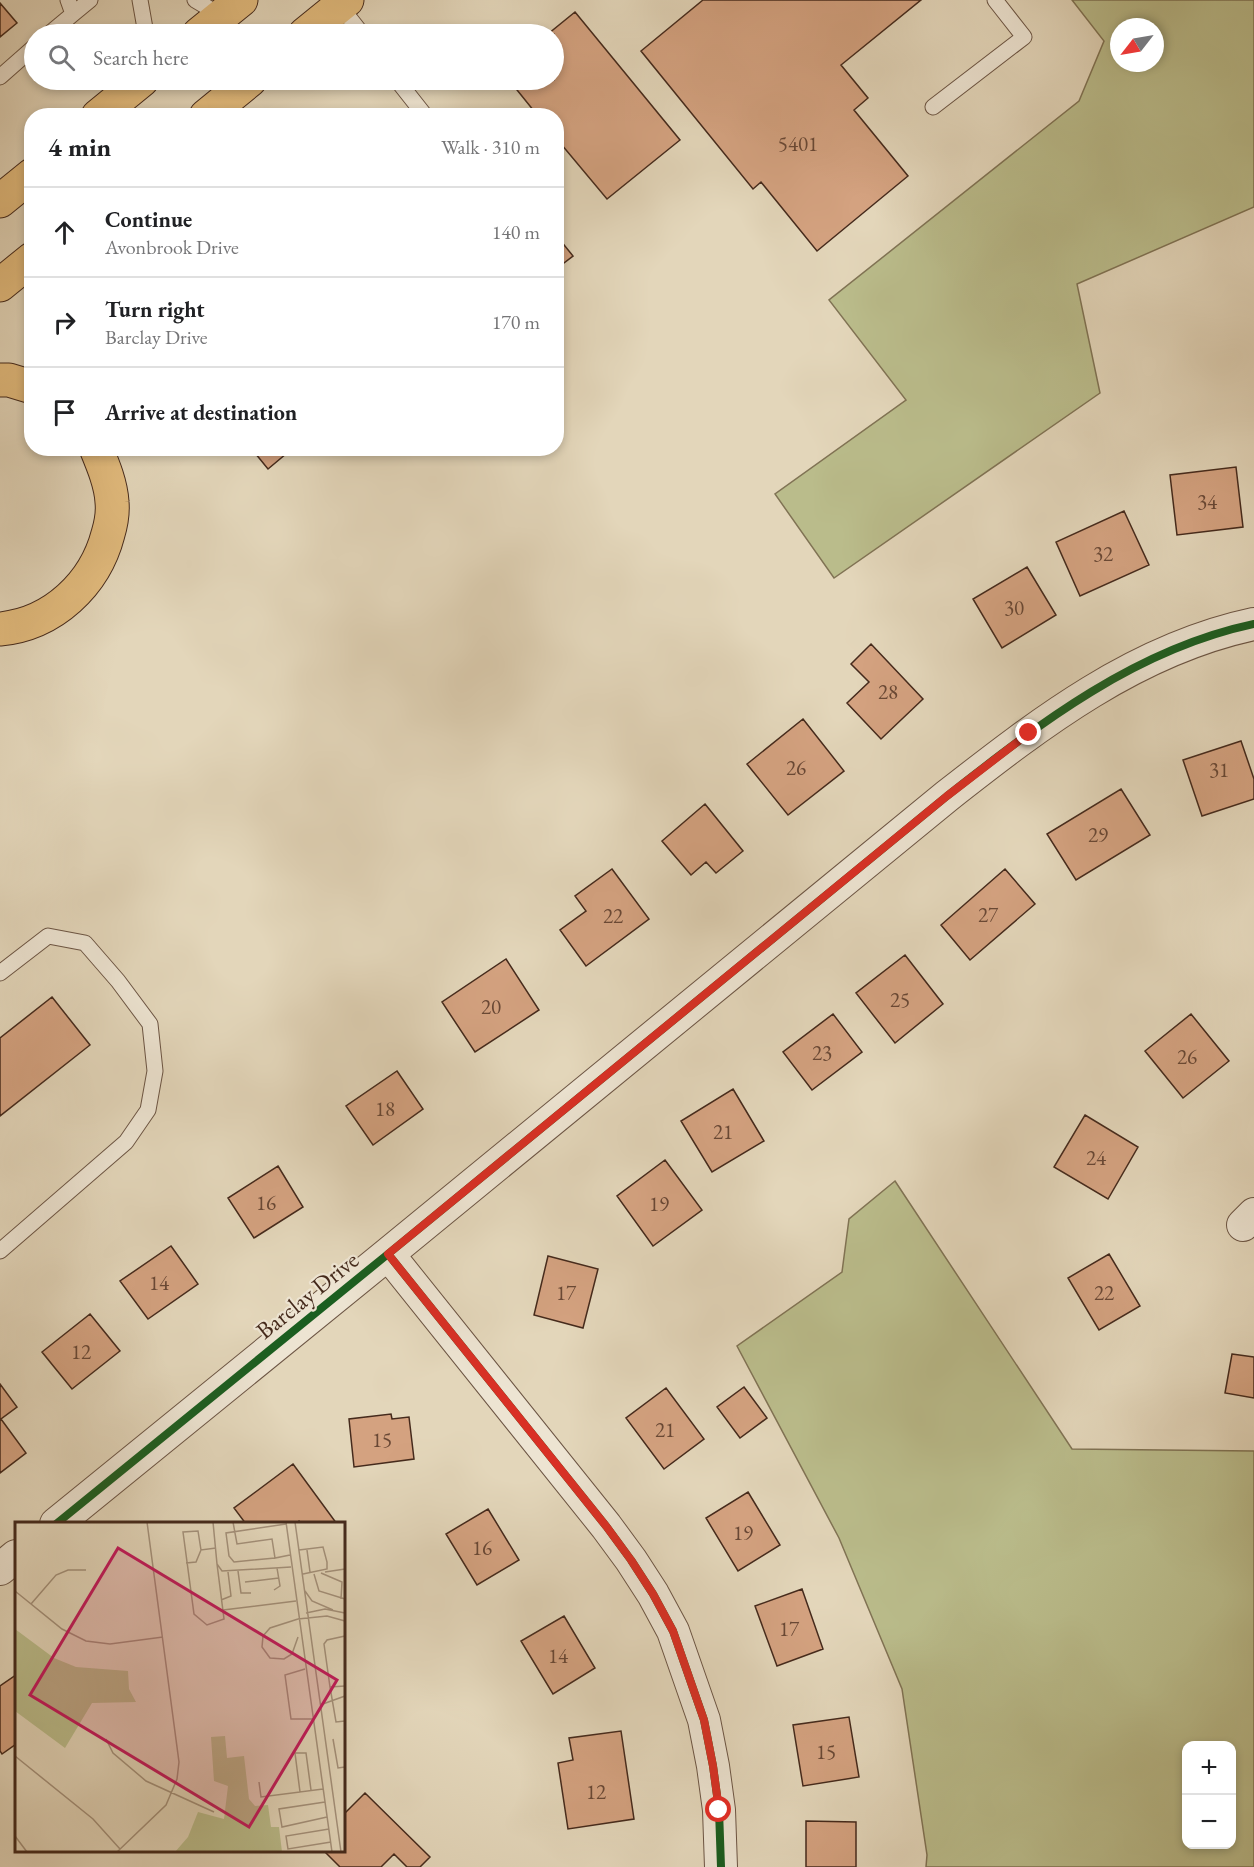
<!DOCTYPE html>
<html lang="en">
<head>
<meta charset="utf-8">
<style>
	:root { --surface:#fff; --page:#f2f2f2; --text:#202124; --muted:#757577; --line:#e0e0e0 }
	body { margin:0; font-family:"EB Garamond",serif; background:var(--page); color:var(--text) }
	.controls { position:absolute; right:18px; bottom:18px; display:grid; overflow:hidden; border-radius:12px; box-shadow:0 3px 9px #0003 }
	.controls button { width:54px; height:54px; display:grid; place-items:center; padding:0; border:0; border-bottom:2px solid var(--line); background:var(--surface); color:var(--text); font:30px sans-serif }
	.compass { position:absolute; left:1110px; top:18px; width:54px; height:54px; border-radius:50%; background:var(--surface); box-shadow:0 3px 9px #0003; rotate:239deg }
	.stop { position:absolute; width:18px; height:18px; margin:-14px; border:4px solid #d93025; border-radius:50%; background:#fff }
	.stop.end { background:#d93025; border-color:#fff; box-shadow:0 2px 6px #0008 }
	.list { margin:0; padding:0; list-style:none }
	h2 { display:flex; justify-content:space-between; align-items:center; height:78px; margin:0; padding:0 24px; font-size:26px }
	h2 small { font-size:20px; font-weight:400; color:var(--muted) }
	.list li { display:grid; grid-template-columns:39px 1fr auto; gap:18px; align-items:center; box-sizing:border-box; height:90px; padding:0 24px; border-top:2px solid var(--line) }
	.list b { display:block; font-size:22px; white-space:nowrap }
	.list p { margin:0; font-size:20px; white-space:nowrap; color:var(--muted) }
	.list em { font-size:20px; font-style:normal; color:var(--muted) }
	.icon { flex:none; width:33px; height:33px; fill:none; stroke:currentColor; stroke-width:2; stroke-linecap:round; stroke-linejoin:round }
	.map { position:relative; flex:none; width:1254px; height:1867px; overflow:hidden }
	.search { position:absolute; background:var(--surface); box-shadow:0 3px 9px #0003; left:24px; top:24px; width:540px; height:66px; display:flex; align-items:center; gap:15px; box-sizing:border-box; padding:0 21px; border-radius:33px; color:var(--muted); font-size:22px }
	.panel { position:absolute; background:var(--surface); box-shadow:0 3px 9px #0003; left:24px; top:108px; width:540px; height:348px; border-radius:24px }
	.map>svg:first-child { display:block }
</style>
</head>
<body>
<div class="map">
<svg width="1254" height="1867" viewBox="0 0 1254 1867">
	<rect width="100%" height="100%" fill="#e3d6ba"/>
	<filter id="stains"><feTurbulence type="fractalNoise" baseFrequency=".00333" numOctaves="4"/><feColorMatrix values="0 0 0 0 .2 0 0 0 0 .09 0 0 0 0 .02 0 0 0 .5 -.17"/></filter>
	<radialGradient id="worn" r=".72"><stop offset=".6" stop-color="#630" stop-opacity="0"/><stop offset="1" stop-color="#630" stop-opacity=".3"/></radialGradient>
	<path fill="#babc8b" stroke="#807354" stroke-width="1.5" fill-rule="evenodd" d="M1072,0H1254V207L1077,284L1100,393L834,578L775,494L906,400L829,300L1079,101L1104,41ZM1119,27H1155V63H1119Z
		M895,1181L1072,1449L1254,1451V1867H926L927,1855L902,1689L839,1538L737,1346L842,1272L849,1219ZM1186,1746H1232V1844H1186Z"/>
	<path fill="#d4a280" stroke="#452a1c" stroke-width="1.5" d="M703,0H921L841,65L868,98L854,110L908,176L817,251L761,182L753,189L641,51Z
		M0,3L17,23L0,37Z
		M575,12L680,140L607,199L556,138V116H538L509,80H554V34H548Z
		M556,235L573,256L556,269Z
		M251,448H293L268,469Z
		M1236,467L1243,527L1177,535L1170,475Z
		M1124,511L1149,565L1080,596L1056,542Z
		M1027,567L1056,615L1002,648L973,599Z
		M871,644L923,699L881,739L847,703L869,682L851,664Z
		M803,719L844,771L788,815L747,764Z
		M1241,741L1254,779V799L1202,816L1183,760Z
		M1121,789L1150,835L1076,880L1047,834Z
		M705,804L743,851L716,873L706,862L691,875L662,841Z
		M612,869L649,919L586,966L560,930L586,911L575,896Z
		M1005,869L1035,904L970,960L941,925Z
		M905,955L943,1004L895,1043L856,993Z
		M506,959L539,1010L475,1052L442,1002Z
		M52,997L90,1045L0,1116V1038Z
		M833,1014L862,1052L812,1090L783,1052Z
		M1191,1014L1229,1061L1183,1098L1145,1051Z
		M397,1071L423,1109L373,1145L346,1106Z
		M733,1089L764,1141L712,1172L681,1121Z
		M1085,1115L1138,1147L1108,1199L1054,1167Z
		M665,1160L702,1210L653,1246L617,1196Z
		M278,1166L303,1207L254,1238L228,1198Z
		M171,1246L198,1284L148,1319L120,1281Z
		M1109,1254L1140,1306L1099,1330L1068,1278Z
		M548,1256L598,1269L583,1328L534,1315Z
		M90,1314L120,1351L72,1389L42,1352Z
		M1232,1354L1254,1357V1398L1225,1393Z
		M0,1384L17,1407L1,1419L26,1453L0,1473Z
		M744,1387L767,1418L740,1438L717,1407Z
		M666,1388L704,1439L664,1469L626,1418Z
		M391,1414L392,1419L409,1417L414,1459L354,1467L349,1419Z
		M293,1464L337,1524H301L299,1521L295,1524H246L234,1508Z
		M748,1492L780,1545L738,1571L706,1518Z
		M488,1509L519,1560L477,1585L446,1534Z
		M802,1589L823,1649L777,1666L755,1606Z
		M564,1616L595,1668L553,1694L521,1641Z
		M16,1675V1744L2,1754L0,1751V1686Z
		M849,1717L859,1777L803,1786L793,1725Z
		M621,1731L634,1819L568,1829L558,1763L573,1760L569,1738Z
		M365,1793L430,1857L420,1867H407L394,1854L381,1867H340L323,1850H344V1814Z
		M806,1821L856,1822V1867H806Z"/>
	<g fill="none" stroke-linecap="round" stroke-linejoin="round">
		<defs>
			<path id="lane" d="M140,0L146,34
				M195,0L222,16
				M340,6L362,34
				M73,14L90,0
				M49,34L73,14L68,0
				M0,77L34,47
				M397,80L423,113L422,116
				M933,107L1024,37L995,0
				M0,973L48,936L85,943L118,981L150,1024L155,1071L148,1110L126,1142L0,1251"/>
			<path id="street" d="M1243,1225L1254,1214
				M388,1254L606,1526L631,1560L653,1594L673,1631L704,1720L713,1766L719,1810L721,1867
				M56,1524L388,1254L947,796C1040,723 1136,649 1254,624
				M0,1569L16,1556"/>
			<path id="highway" d="M199,34L241,0
				M305,34L347,0
				M98,116L142,80
				M206,116L250,80
				M0,201L32,175
				M0,285L32,259
				M0,380H9L32,387
				M0,629C53,624 95,584 108,534C111,524 113,512 112,502C111,484 103,465 96,448"/>
		</defs>
		<use href="#lane" stroke="#6c5544" stroke-width="17"/>
		<use href="#street" stroke="#6c5544" stroke-width="34"/>
		<use href="#highway" stroke="#452a1c" stroke-width="35"/>
		<use href="#lane" stroke="#ede4d2" stroke-width="15"/>
		<use href="#street" stroke="#ede4d2" stroke-width="32"/>
		<use href="#highway" stroke="#e2bb7d" stroke-width="33"/>
		<defs>
			<path id="cycleway" d="M388,1254L606,1526L631,1560L653,1594L673,1631L704,1720L713,1766L719,1810L721,1867
				M56,1524L388,1254L947,796C1040,723 1136,649 1254,624"/>
		</defs>
		<use href="#cycleway" stroke="#ede4d2" stroke-width="11"/>
		<use href="#cycleway" stroke="#1b5e20" stroke-width="8"/>
	</g>
	<g fill="none" stroke-linecap="round" stroke-linejoin="round">
		<path stroke="#d93025" stroke-width="8" d="M719,1810L713,1766L704,1720L673,1631L653,1594L631,1560L606,1526L388,1254L947,796L1029,733"/>
	</g>
	<g text-anchor="middle" dominant-baseline="central" stroke-width="4.5" stroke-linejoin="round" paint-order="stroke">
		<g font-size="21" fill="#694835">
			<text x="798" y="143">5401</text>
			<text x="1207" y="501">34</text>
			<text x="1103" y="553">32</text>
			<text x="1014" y="607">30</text>
			<text x="888" y="691">28</text>
			<text x="796" y="767">26</text>
			<text x="1219" y="769">31</text>
			<text x="1098" y="834">29</text>
			<text x="988" y="914">27</text>
			<text x="613" y="915">22</text>
			<text x="900" y="999">25</text>
			<text x="491" y="1006">20</text>
			<text x="822" y="1052">23</text>
			<text x="1187" y="1056">26</text>
			<text x="385" y="1108">18</text>
			<text x="723" y="1131">21</text>
			<text x="1096" y="1157">24</text>
			<text x="266" y="1202">16</text>
			<text x="659" y="1203">19</text>
			<text x="159" y="1282">14</text>
			<text x="566" y="1292">17</text>
			<text x="1104" y="1292">22</text>
			<text x="81" y="1351">12</text>
			<text x="665" y="1429">21</text>
			<text x="382" y="1439">15</text>
			<text x="743" y="1532">19</text>
			<text x="482" y="1547">16</text>
			<text x="789" y="1628">17</text>
			<text x="558" y="1655">14</text>
			<text x="826" y="1751">15</text>
			<text x="596" y="1791">12</text>
		</g>
		<g font-size="24" fill="#452a1c" stroke="#ede4d2">
			<text transform="translate(307 1295) rotate(-39)">Barclay Drive</text>
		</g>
	</g>
	<g transform="translate(15 1522)">
		<rect width="330" height="330" fill="#e3d6ba"/>
		<path d="M0,107L39,136L61,145L113,149L114,167L121,180L77,181L50,226L0,189ZM210,214L212,236L229,234L234,277L240,284L253,283L256,305H264L267,330H160L173,315L183,290L209,297L213,264L199,259L196,215Z" fill="#babc8b"/>
		<path fill="none" stroke="#a4917b" stroke-width="1.5" d="M198,0L202,42L207,49L276,45M218,0L222,22L257,17L260,36L275,33M271,0L317,330M280,0L326,330M201,26L186,28L183,9L168,10L179,92L192,103L209,97L202,42M284,28L308,25L312,40V47L288,52M292,28L295,50M260,36L219,40L214,34L211,11L271,2M171,41L181,40L186,28M223,49L226,71H236M310,50L330,47M306,51L327,60L326,77M299,52L304,69L330,77M230,60L264,56M259,68L265,64L262,46M0,69L47,107L71,119L95,122L148,115M290,69L297,79L318,88M206,78L216,74L213,50M16,82L41,53L53,48H71M208,88L281,79M291,91L310,87L330,91M283,97L312,94L330,99M283,97L255,106L248,114L247,125L255,136L269,137L277,132L283,115M330,114L312,118L309,122L315,165L330,164M290,147L270,153L276,197H298M315,165L321,200L330,199M305,183L330,174M91,217L98,231L131,259L199,290M318,217L323,246L330,245M0,234L78,297L105,327M244,260L246,275L285,270M296,268L291,231H280L285,270L308,267M310,280L264,287L267,305L312,295M314,307L271,314L273,327L316,320M0,314L12,330M102,330L151,283L162,257L164,240L132,0"/>
		<path fill="#c2185b" fill-opacity="0.15" stroke="#c2185b" stroke-width="3" d="M103,26L322,158L234,305L15,173Z"/>
		<rect width="330" height="330" fill="none" stroke="#452a1c" stroke-width="3"/>
	</g>
	<rect width="100%" height="100%" filter="url(#stains)"/>
	<rect width="100%" height="100%" fill="url(#worn)"/>
</svg>
<div class="controls">
<button>+</button>
<button>−</button>
</div>
<svg class="compass" viewBox="-18 -18 36 36"><path d="M0-13l5 13h-10z" fill="#e53935"/><path d="M0 13l5-13h-10z" fill="#757577"/></svg>
<div class="stop" style="left:719px;top:1810px"></div>
<div class="stop end" style="left:1029px;top:733px"></div>
<div class="search"><svg class="icon" aria-label="search" viewBox="0 0 24 24"><circle cx="10" cy="10" r="6"/><path d="M15 15l6 6"/></svg>Search here</div>
<section class="panel">
<h2>4 min<small>Walk · 310 m</small></h2>
<ul class="list">
<li><svg class="icon" aria-label="ahead" viewBox="0 0 24 24"><path d="M12 20V5M6 11l6-6 6 6"/></svg><div><b>Continue</b><p>Avonbrook Drive</p></div><em>140 m</em></li>
<li><svg class="icon" aria-label="right" viewBox="0 0 24 24"><path d="M7 20v-9h11M14 6l5 5-5 5"/></svg><div><b>Turn right</b><p>Barclay Drive</p></div><em>170 m</em></li>
<li><svg class="icon" aria-label="arrive" viewBox="0 0 24 24"><path d="M6 21V4h12l-3 4 3 4H6"/></svg><div><b>Arrive at destination</b></div></li>
</ul>
</section>
</div>
</body>
</html>
